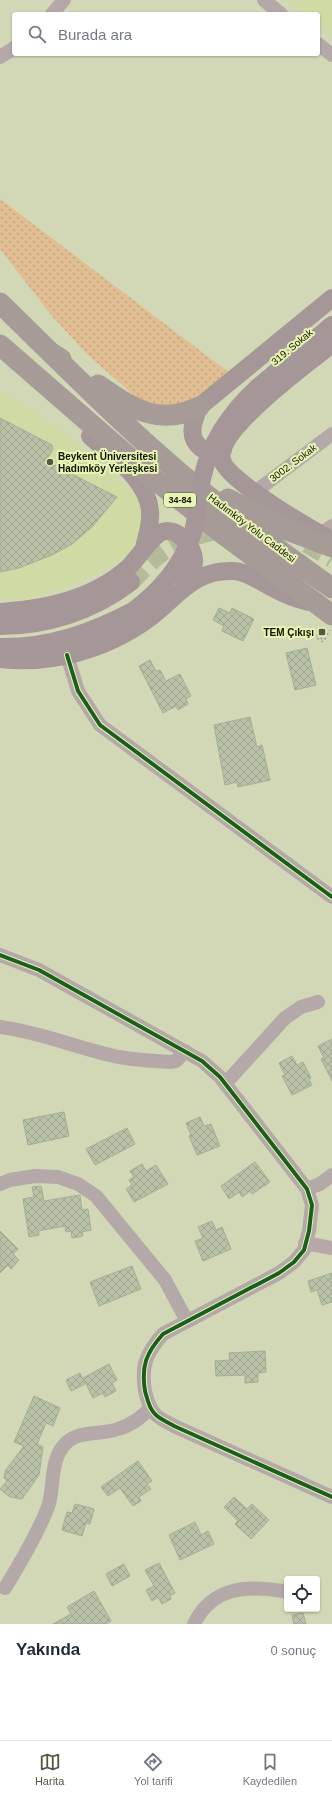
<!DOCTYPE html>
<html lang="tr">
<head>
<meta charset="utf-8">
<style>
	:root { --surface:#fff; --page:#f6f6f7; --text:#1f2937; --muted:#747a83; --line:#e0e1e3; --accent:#545840 }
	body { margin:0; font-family:Helvetica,sans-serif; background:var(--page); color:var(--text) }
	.controls { position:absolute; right:12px; bottom:12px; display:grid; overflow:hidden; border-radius:4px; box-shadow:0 1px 3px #0004 }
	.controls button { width:36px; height:36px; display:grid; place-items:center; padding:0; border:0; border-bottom:1px solid var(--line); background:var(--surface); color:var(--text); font:20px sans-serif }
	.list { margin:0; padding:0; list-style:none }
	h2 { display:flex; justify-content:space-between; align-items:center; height:52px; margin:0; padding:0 16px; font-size:17px }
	h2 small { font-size:13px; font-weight:400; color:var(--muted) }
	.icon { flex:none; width:22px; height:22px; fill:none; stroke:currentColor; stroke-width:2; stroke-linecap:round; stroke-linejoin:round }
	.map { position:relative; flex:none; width:332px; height:1624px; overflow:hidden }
	.search { position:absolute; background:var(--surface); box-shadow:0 1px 3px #0004; left:12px; right:12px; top:12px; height:44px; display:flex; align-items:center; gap:10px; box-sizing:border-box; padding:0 14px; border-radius:4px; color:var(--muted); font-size:15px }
	.sheet { height:116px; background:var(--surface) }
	nav { display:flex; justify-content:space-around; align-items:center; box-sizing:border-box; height:56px; border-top:1px solid var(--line); background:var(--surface); font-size:11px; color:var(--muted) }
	nav a { display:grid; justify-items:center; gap:2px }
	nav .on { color:var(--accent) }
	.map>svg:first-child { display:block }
</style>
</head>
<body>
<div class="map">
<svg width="332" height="1624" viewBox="0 0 332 1624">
	<defs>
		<pattern id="grass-dots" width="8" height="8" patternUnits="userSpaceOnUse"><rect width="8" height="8" fill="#e1bd92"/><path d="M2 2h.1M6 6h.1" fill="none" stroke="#c0a27c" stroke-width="1.8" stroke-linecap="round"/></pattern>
		<pattern id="building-cross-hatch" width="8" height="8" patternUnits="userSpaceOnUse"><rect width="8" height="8" fill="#b9c2a9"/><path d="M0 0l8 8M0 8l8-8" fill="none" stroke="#9ea690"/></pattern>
	</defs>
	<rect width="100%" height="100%" fill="#d2d8b6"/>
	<path fill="#d0daa4" d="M288,0H332V35L318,24V14H306Z
		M0,390L60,429L138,495L143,518L137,543L126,555L106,570L67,587L29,598L0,599Z"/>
	<path fill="url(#grass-dots)" d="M0,199L231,374L198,400L173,410L138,399L87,354L52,316L0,249Z"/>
	<path fill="url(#building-cross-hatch)" stroke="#a4ad94" d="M0,418L52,445L53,449L46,461L117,497L92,527L72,544L52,555L19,568L0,572Z
		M219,608L230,613L232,608L254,619L243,641L222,631L224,626L213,620Z
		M307,648L316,685L295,690L286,653Z
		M150,660L156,671L160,670L166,681L180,674L191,696L186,699L188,704L178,710L176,706L163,713L139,666Z
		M250,717L257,747L262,745L270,780L238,787L237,782L225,785L214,725Z
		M332,1039V1081L321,1059L324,1058L318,1046Z
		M292,1056L297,1065L303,1062L311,1078L309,1079L312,1085L292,1095L282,1076L285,1075L279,1063Z
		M64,1112L69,1136L28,1145L23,1120Z
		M200,1117L204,1126L211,1124L220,1146L197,1155L189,1136L191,1135L186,1123Z
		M127,1128L135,1144L95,1165L86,1149Z
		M255,1162L270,1182L252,1194L250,1191L242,1197L239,1192L229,1199L221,1186Z
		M142,1164L146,1171L156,1165L168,1184L134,1202L126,1189L132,1185L129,1180L134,1177L130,1171Z
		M41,1186L44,1201L80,1195L82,1210L88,1209L91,1230L82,1232L83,1236L72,1238L71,1231L66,1232L65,1226L38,1231L39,1235L29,1237L23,1199L34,1197L32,1187Z
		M212,1221L216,1230L222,1227L231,1249L203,1261L195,1241L203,1238L198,1227Z
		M0,1231L18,1249L13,1254L19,1260L11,1269L8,1265L0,1273Z
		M132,1266L141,1289L99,1306L90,1282Z
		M332,1273V1302L322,1305L317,1290L311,1292L308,1281Z
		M265,1351L266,1372L258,1373V1382L245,1383V1375L216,1376L215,1361L230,1360L229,1353Z
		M109,1364L117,1380L112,1383L116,1391L105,1397L103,1393L93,1398L83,1378Z
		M80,1373L85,1384L71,1391L66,1380Z
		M34,1396L60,1408L53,1426L46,1423L37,1444L43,1447L39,1475L22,1499L10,1497L0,1489L7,1481L4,1478L5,1471L24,1446L14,1442Z
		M138,1461L152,1481L147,1484L151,1489L139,1497L141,1501L133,1506L120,1488L108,1496L101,1487Z
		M234,1497L247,1509L252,1504L269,1520L251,1539L235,1524L238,1521L224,1507Z
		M75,1504L94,1509L90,1524L86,1523L82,1536L62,1530L67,1512L72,1513Z
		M195,1522L201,1535L208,1531L214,1544L180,1560L169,1535Z
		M159,1563L175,1593L170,1596L171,1599L162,1604L158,1597L152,1601L146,1590L154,1586L145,1570Z
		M124,1564L130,1576L112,1586L106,1574Z
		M94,1591L111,1621L106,1624H53L71,1614L67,1607Z
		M303,1613L306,1624H294L292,1615Z"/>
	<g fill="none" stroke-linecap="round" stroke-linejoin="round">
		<path stroke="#b5ba9b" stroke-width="18" stroke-dasharray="18 9" stroke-linecap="butt" d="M307,544L332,559
			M131,582C145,568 161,550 180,542C195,535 212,532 228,528"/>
		<path stroke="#aba69d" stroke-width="2" stroke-dasharray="2 3" stroke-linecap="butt" d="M322,639L307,628L306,631L323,642L330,630"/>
		<path stroke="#b4a9a8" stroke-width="14" d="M264,0L281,14
			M52,14L64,0
			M318,44L332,55
			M0,57L14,48
			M255,492L332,434
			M320,534L332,526
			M67,655L78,691L100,725L332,897
			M0,955L39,970L202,1061L220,1077L307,1189L312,1205L309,1231L304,1250L294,1262L279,1273L163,1334C146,1353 141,1366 145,1391C147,1398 149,1409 155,1414C159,1419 168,1422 174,1426L332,1497
			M0,1027C41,1032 79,1049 119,1057C136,1060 153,1061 170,1062L176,1061L185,1051
			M225,1084L285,1018L301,1007L318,1002
			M0,1184L10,1180L35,1176L58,1177L78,1184L96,1196L165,1280L187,1321
			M307,1189L320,1184L332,1175
			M305,1243L332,1248
			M5,1588C21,1562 37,1535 48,1507C55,1486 49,1460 66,1443C79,1430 102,1435 118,1429C132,1425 141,1417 151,1408
			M194,1624C212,1587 246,1585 282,1591"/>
		<path stroke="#a59797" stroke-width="18" d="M257,388L332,325
			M90,436C113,457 153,483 150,518C150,528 146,538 144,548
			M223,450C215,452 208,453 201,448C187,437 193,422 199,407L332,298
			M331,540C311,529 226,480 222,460C215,429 309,363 332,344
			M0,612C46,609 94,599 129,567C138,558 152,536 162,532C177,526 194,547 194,560C195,569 187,580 183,588
			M0,626C47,626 93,611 131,582
			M0,647C48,648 91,633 133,611
			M0,659C50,665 105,650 147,620C177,598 192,569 234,571C249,572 262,583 275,589C286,595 297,599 309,602"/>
		<path stroke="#a79b97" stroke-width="21" d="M0,303L50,352L61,359
			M0,345L154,479L223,534L332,615
			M50,352C93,394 136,436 181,474C230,515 281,552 332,588
			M98,385C132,408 158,427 199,407
			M228,499L287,530L332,547"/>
		<path stroke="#a59797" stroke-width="18" d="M133,611C160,591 181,567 192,535C198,515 198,494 203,475C211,440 231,412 257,388"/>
		<defs>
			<path id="cycleway" d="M67,655L78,691L100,725L332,897
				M0,955L39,970L202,1061L220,1077L307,1189L312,1205L309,1231L304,1250L294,1262L279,1273L163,1334C146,1353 141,1366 145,1391C147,1398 149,1409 155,1414C159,1419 168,1422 174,1426L332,1497"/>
		</defs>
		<use href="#cycleway" stroke="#e8f4b4" stroke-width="6"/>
		<use href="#cycleway" stroke="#1b5e20" stroke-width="4"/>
	</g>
	<g fill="#545840" stroke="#e8f4b4" stroke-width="1.5">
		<circle cx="50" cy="462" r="4"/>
		<rect x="318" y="628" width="8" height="8" rx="2"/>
	</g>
	<g text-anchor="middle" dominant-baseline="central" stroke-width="4" stroke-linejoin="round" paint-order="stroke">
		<rect fill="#e8f4b4" stroke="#515636" stroke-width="1" x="164" y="493" width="32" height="14" rx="3"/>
		<g font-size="9" font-weight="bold" fill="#101300">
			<text x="180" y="500">34-84</text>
		</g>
		<g font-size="10" fill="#101300" stroke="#e8f4b4">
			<text transform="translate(292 347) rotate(-40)">319. Sokak</text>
			<text transform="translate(293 463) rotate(-37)">3002. Sokak</text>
			<text transform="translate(252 528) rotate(37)">Hadımköy Yolu Caddesi</text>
		</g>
		<g font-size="10" font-weight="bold" fill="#101300" stroke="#e8f4b4" text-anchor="start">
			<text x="58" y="456">Beykent Üniversitesi<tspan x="58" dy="12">Hadımköy Yerleşkesi</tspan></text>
			<text x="314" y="632" text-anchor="end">TEM Çıkışı</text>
		</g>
	</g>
</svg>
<div class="controls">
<button><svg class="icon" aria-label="locate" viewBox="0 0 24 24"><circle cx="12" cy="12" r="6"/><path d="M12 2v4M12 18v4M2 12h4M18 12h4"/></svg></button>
</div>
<div class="search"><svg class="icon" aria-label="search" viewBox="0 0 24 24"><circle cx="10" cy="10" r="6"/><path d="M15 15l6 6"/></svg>Burada ara</div>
</div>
<section class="sheet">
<h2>Yakında<small>0 sonuç</small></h2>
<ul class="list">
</ul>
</section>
<nav>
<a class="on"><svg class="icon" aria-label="map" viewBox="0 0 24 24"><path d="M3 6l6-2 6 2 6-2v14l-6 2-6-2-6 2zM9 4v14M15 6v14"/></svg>Harita</a>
<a><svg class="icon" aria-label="directions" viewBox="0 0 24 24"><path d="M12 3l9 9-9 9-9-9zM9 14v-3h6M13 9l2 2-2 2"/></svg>Yol tarifi</a>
<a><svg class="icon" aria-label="saved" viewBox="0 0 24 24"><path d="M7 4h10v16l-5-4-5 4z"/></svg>Kaydedilen</a>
</nav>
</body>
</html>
